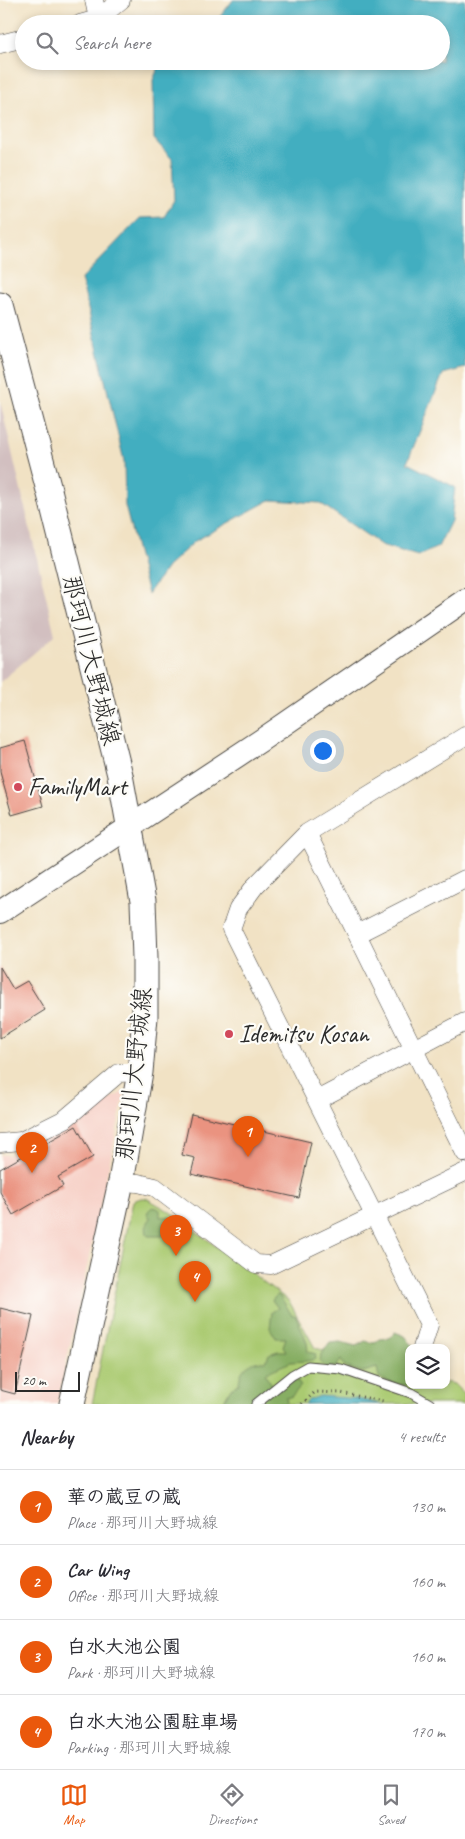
<!DOCTYPE html>
<html lang="en">
<head>
<meta charset="utf-8">
<style>
	:root { --surface:#fff; --page:#f2f2f3; --text:#2b2b33; --muted:#7c7c81; --line:#e1e1e2; --accent:#ea580c }
	body { margin:0; font-family:Caveat,"Klee One",sans-serif; background:var(--page); color:var(--text) }
	.controls { position:absolute; right:15px; bottom:15px; display:grid; overflow:hidden; border-radius:10px; box-shadow:0 2px 8px #0003 }
	.controls button { width:45px; height:45px; display:grid; place-items:center; padding:0; border:0; border-bottom:1px solid var(--line); background:var(--surface); color:var(--text); font:25px sans-serif }
	.scale { position:absolute; left:15px; bottom:12px; width:65px; box-sizing:border-box; padding-left:5px; border:2px solid #2b2b2b; border-top:0; font-size:14px; line-height:18px; white-space:nowrap; color:#2b2b2b; -webkit-text-stroke:4px #fdfcf7; paint-order:stroke }
	.you { position:absolute; left:322px; top:750px; width:18px; height:18px; margin:-12px; border:4px solid #fff; border-radius:50%; background:#1a73e8; box-shadow:0 0 0 8px #1a73e833 }
	.badge { display:grid; place-items:center; width:32px; height:32px; border-radius:50%; background:var(--accent); color:#fff; font-size:16px; font-weight:700 }
	.pin { position:absolute; translate:-50% -41px; filter:drop-shadow(0 1px 2px #0008) }
	.pin::after { content:''; position:absolute; top:26px; width:18px; height:15px; background:inherit; clip-path:polygon(0 0,100% 0,50% 100%) }
	.list { margin:0; padding:0; list-style:none }
	h2 { display:flex; justify-content:space-between; align-items:center; height:65px; margin:0; padding:0 20px; font-size:21px }
	h2 small { font-size:16px; font-weight:400; color:var(--muted) }
	.list li { display:grid; grid-template-columns:32px 1fr auto; gap:15px; align-items:center; box-sizing:border-box; height:75px; padding:0 20px; border-top:1px solid var(--line) }
	.list b { display:block; font-size:19px; white-space:nowrap }
	.list p { margin:0; font-size:16px; white-space:nowrap; color:var(--muted) }
	.list em { font-size:16px; font-style:normal; color:var(--muted) }
	.icon { flex:none; width:28px; height:28px; fill:none; stroke:currentColor; stroke-width:2; stroke-linecap:round; stroke-linejoin:round }
	.map { position:relative; flex:none; width:465px; height:1404px; overflow:hidden }
	.search { position:absolute; background:var(--surface); box-shadow:0 2px 8px #0003; left:15px; right:15px; top:15px; height:55px; display:flex; align-items:center; gap:12px; box-sizing:border-box; padding:0 18px; border-radius:28px; color:var(--muted); font-size:19px }
	.sheet { height:365px; background:var(--surface) }
	nav { display:flex; justify-content:space-around; align-items:center; box-sizing:border-box; height:70px; border-top:1px solid var(--line); background:var(--surface); font-size:14px; color:var(--muted) }
	nav a { display:grid; justify-items:center; gap:2px }
	nav .on { color:var(--accent) }
	.map>svg:first-child { display:block }
</style>
</head>
<body>
<div class="map">
<svg width="465" height="1404" viewBox="0 0 465 1404">
	<rect width="100%" height="100%" fill="#fdfcf7"/>
	<filter id="ink" filterUnits="userSpaceOnUse"><feTurbulence type="fractalNoise" baseFrequency=".02" numOctaves="2"/><feDisplacementMap in="SourceGraphic" scale="10" xChannelSelector="R" yChannelSelector="G"/><feConvolveMatrix kernelMatrix="1 2 1 2 8 2 1 2 1" color-interpolation-filters="sRGB"/></filter>
	<filter id="wash" filterUnits="userSpaceOnUse"><feTurbulence type="fractalNoise" baseFrequency=".0096" numOctaves="4" result="noise"/><feDisplacementMap in="SourceGraphic" scale="20" xChannelSelector="R" yChannelSelector="G"/><feGaussianBlur stdDeviation="1.12" result="paint"/><feColorMatrix in="noise" values="0 0 0 0 0 0 0 0 0 0 0 0 0 0 0 0 0 1.4 0 .05"/><feComposite in="paint" operator="in"/></filter>
	<g filter="url(#wash)">
		<rect width="100%" height="100%" fill="#f1e2c4"/>
		<path fill="#f7d1c8" d="M125,1091L57,1404H0V1155H9Z"/>
		<path fill="#d2bfc0" d="M0,401L55,635L0,682Z"/>
		<path fill="#aaca71" stroke="#6a7a4e" d="M141,1198H146L169,1211L289,1301L315,1348L409,1372V1385H446V1382L454,1384L465,1395V1404H92L133,1201Z"/>
		<path fill="#87ae63" stroke="#596c47" d="M152,1207L157,1208L160,1210V1217C171,1215 185,1221 187,1233L185,1238L173,1239L168,1232L162,1236H148C145,1229 146,1224 151,1218L147,1215L148,1211Z
			M277,1295L280,1296L291,1314L296,1316L307,1343L308,1352L316,1354L315,1359C307,1362 300,1361 291,1362C288,1363 267,1372 265,1374L273,1386L285,1379L298,1381L301,1386L291,1397L286,1398L287,1402L286,1404H222L231,1388L239,1384C240,1367 249,1361 266,1361L269,1354L278,1351H286L283,1346L286,1338H276L270,1328L272,1312L278,1308L272,1300Z
			M395,1332L405,1336L414,1347L409,1348V1385C397,1385 389,1383 379,1377L377,1368L363,1372L345,1367L341,1360L336,1367H326L320,1362L321,1354L330,1343L340,1342L356,1346L365,1341L375,1343L380,1339L390,1338Z"/>
		<path fill="#42aec0" stroke="#366c76" d="M233,0H465V368L443,374L407,463L455,487L451,521L438,547L418,556L381,545L320,503L270,500L195,541L167,567L148,594L125,506L124,461L81,279L140,218L164,217L174,200L172,159L154,139L153,80L161,61H441V24H190L194,22L218,19Z
			M320,1396L357,1399L382,1404H305L309,1400Z"/>
		<g id="blocks">
			<path fill="#ea9380" d="M25,741L43,806L12,815L0,772V748Z
				M0,967L13,989L27,981L45,1010L0,1038Z
				M191,1114L311,1142L299,1198L191,1174L195,1158L182,1155Z
				M76,1126L93,1157L58,1177L63,1186L13,1215L0,1192V1169Z
				M0,1308L33,1316L15,1394L0,1390Z"/>
		</g>
	</g>
	<g filter="url(#ink)">
		<use href="#blocks" fill-opacity="0" stroke="#494642" stroke-width="1"/>
		<g fill="none" stroke-linecap="round" stroke-linejoin="round">
			<defs>
				<path id="service" d="M256,1404L292,1375L308,1366L341,1369L411,1393L430,1404"/>
				<path id="minor" d="M98,19L121,0
					M80,24L98,19L94,0
					M0,44L24,38
					M307,833L465,1153
					M357,934L465,879
					M317,1100L465,1022
					M0,1143L21,1141L65,1119L119,1073L140,1072
					M121,1182L138,1183L155,1187L256,1264L271,1265L465,1172
					M422,1348L429,1325L231,929L238,909L255,886L307,833L465,736"/>
				<path id="tertiary" d="M0,912L260,741L465,600"/>
				<path id="secondary" d="M0,305L50,494L120,775L143,901L145,958V1017L140,1072L121,1182L72,1404"/>
			</defs>
			<use href="#service" stroke="#494642" stroke-width="11"/>
			<use href="#minor" stroke="#494642" stroke-width="19"/>
			<use href="#tertiary" stroke="#494642" stroke-width="24"/>
			<use href="#secondary" stroke="#494642" stroke-width="27"/>
			<path stroke="#494642" stroke-width="3" stroke-dasharray="1 4" stroke-linecap="butt" d="M302,1404L315,1392L341,1393L383,1401"/>
			<use href="#service" stroke="#fff" stroke-width="9"/>
			<use href="#minor" stroke="#fff" stroke-width="18"/>
			<use href="#tertiary" stroke="#fff" stroke-width="22"/>
			<use href="#secondary" stroke="#fff" stroke-width="25"/>
		</g>
	</g>
	<g fill="#d1495b" stroke="#fdfcf7" stroke-width="2">
		<circle cx="18" cy="787" r="5"/>
		<circle cx="229" cy="1034" r="5"/>
	</g>
	<g text-anchor="middle" dominant-baseline="central" stroke-width="4.5" stroke-linejoin="round" paint-order="stroke">
		<g font-size="25" fill="#2b2b2b" stroke="#fdfcf7">
			<text transform="translate(91 660) rotate(76)">那珂川大野城線</text>
			<text transform="translate(134 1074) rotate(-84)">那珂川大野城線</text>
		</g>
		<g font-size="25" fill="#2b2b2b" stroke="#fdfcf7" text-anchor="start">
			<text x="28" y="787">FamilyMart</text>
			<text x="239" y="1034">Idemitsu Kosan</text>
		</g>
	</g>
</svg>
<div class="controls">
<button><svg class="icon" aria-label="layers" viewBox="0 0 24 24"><path d="M12 4l9 5-9 5-9-5zM3 14l9 5 9-5"/></svg></button>
</div>
<div class="scale">20 m</div>
<div class="you"></div>
<div class="pin badge" style="left:248px;top:1157px">1</div>
<div class="pin badge" style="left:32px;top:1173px">2</div>
<div class="pin badge" style="left:176px;top:1256px">3</div>
<div class="pin badge" style="left:195px;top:1302px">4</div>
<div class="search"><svg class="icon" aria-label="search" viewBox="0 0 24 24"><circle cx="10" cy="10" r="6"/><path d="M15 15l6 6"/></svg>Search here</div>
</div>
<section class="sheet">
<h2>Nearby<small>4 results</small></h2>
<ul class="list">
<li><span class="badge">1</span><div><b>華の蔵豆の蔵</b><p>Place · 那珂川大野城線</p></div><em>130 m</em></li>
<li><span class="badge">2</span><div><b>Car Wing</b><p>Office · 那珂川大野城線</p></div><em>160 m</em></li>
<li><span class="badge">3</span><div><b>白水大池公園</b><p>Park · 那珂川大野城線</p></div><em>160 m</em></li>
<li><span class="badge">4</span><div><b>白水大池公園駐車場</b><p>Parking · 那珂川大野城線</p></div><em>170 m</em></li>
</ul>
</section>
<nav>
<a class="on"><svg class="icon" aria-label="map" viewBox="0 0 24 24"><path d="M3 6l6-2 6 2 6-2v14l-6 2-6-2-6 2zM9 4v14M15 6v14"/></svg>Map</a>
<a><svg class="icon" aria-label="directions" viewBox="0 0 24 24"><path d="M12 3l9 9-9 9-9-9zM9 14v-3h6M13 9l2 2-2 2"/></svg>Directions</a>
<a><svg class="icon" aria-label="saved" viewBox="0 0 24 24"><path d="M7 4h10v16l-5-4-5 4z"/></svg>Saved</a>
</nav>
</body>
</html>
